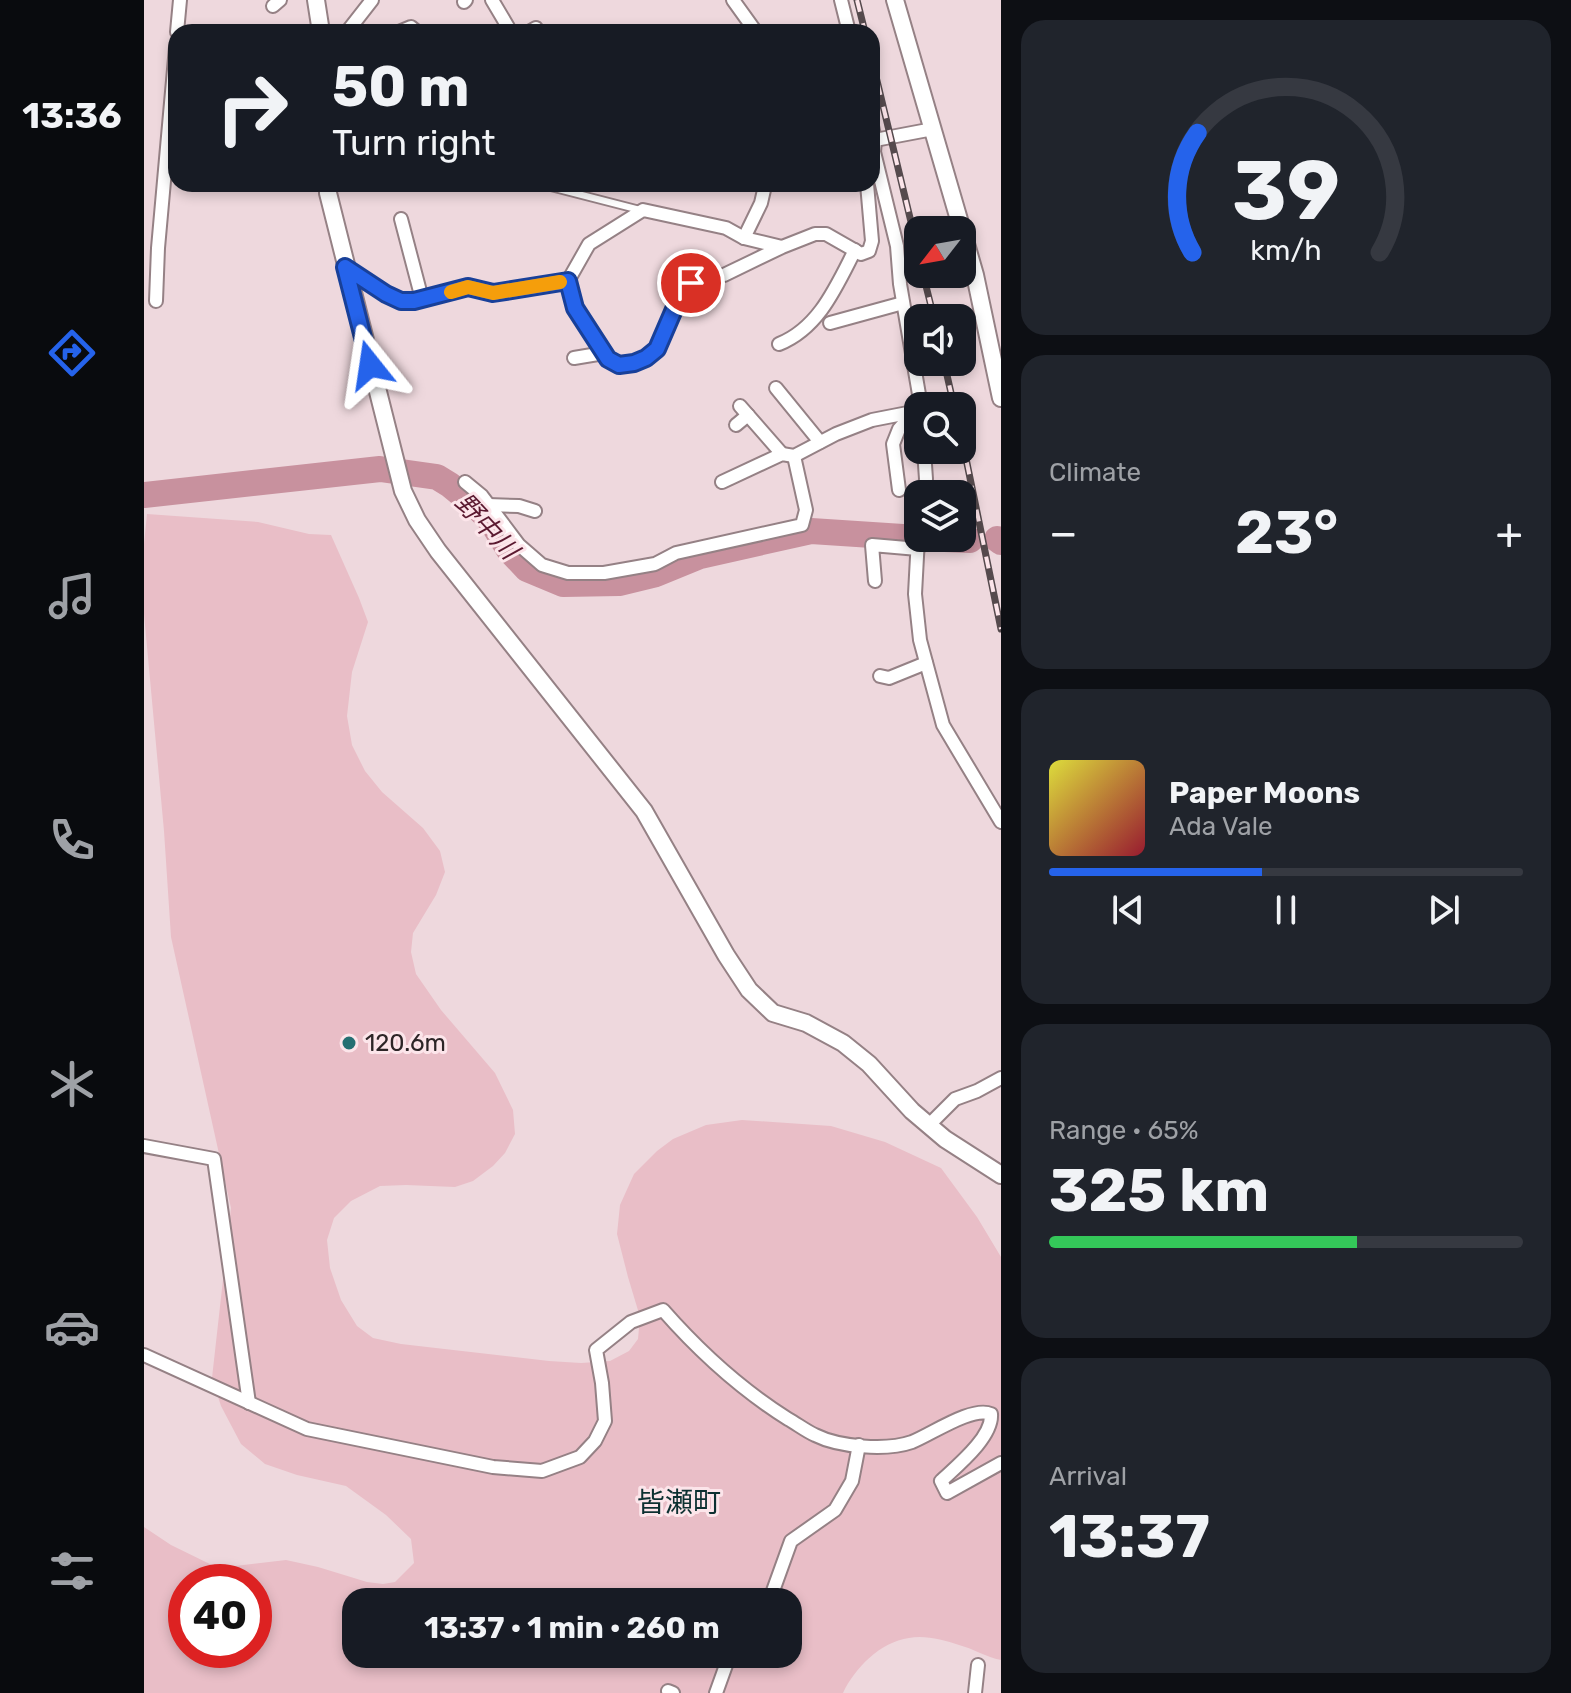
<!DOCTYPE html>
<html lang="en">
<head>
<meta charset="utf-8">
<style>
  body { margin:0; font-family:Rubik,"Noto Sans JP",sans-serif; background:#20242c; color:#f1f3f6; height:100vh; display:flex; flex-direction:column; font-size:30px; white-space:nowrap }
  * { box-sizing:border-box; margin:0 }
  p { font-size:26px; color:#9ea1a6 }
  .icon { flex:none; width:44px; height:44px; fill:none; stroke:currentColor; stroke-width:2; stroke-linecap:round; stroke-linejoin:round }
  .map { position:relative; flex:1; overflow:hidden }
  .side { display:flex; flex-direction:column; gap:20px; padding:20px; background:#0d0f14; width:570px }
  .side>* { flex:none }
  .banner { position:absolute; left:24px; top:24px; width:712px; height:168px; border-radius:24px; box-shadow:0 4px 12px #0003; background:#171b24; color:#f1f3f6; overflow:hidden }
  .needle { width:52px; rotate:239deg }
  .controls { position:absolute; left:760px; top:216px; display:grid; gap:16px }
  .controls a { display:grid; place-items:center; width:72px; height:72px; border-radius:16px; background:#171b24; box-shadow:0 4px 12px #0003; font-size:40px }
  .speed { position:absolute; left:24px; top:1564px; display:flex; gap:16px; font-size:40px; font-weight:700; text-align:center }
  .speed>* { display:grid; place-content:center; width:104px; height:104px; border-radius:50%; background:#171b24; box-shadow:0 4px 12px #0003; line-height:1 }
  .speed .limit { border:12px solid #d22; background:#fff; color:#111 }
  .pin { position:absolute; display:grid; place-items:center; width:68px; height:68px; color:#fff; margin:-34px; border:4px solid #fff; border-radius:50%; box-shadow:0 2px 8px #0007 }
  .me { position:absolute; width:88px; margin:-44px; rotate:345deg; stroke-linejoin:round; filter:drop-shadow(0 0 6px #0008) }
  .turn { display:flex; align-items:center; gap:28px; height:168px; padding:0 32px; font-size:36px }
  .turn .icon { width:104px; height:104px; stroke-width:2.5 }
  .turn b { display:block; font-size:56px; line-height:68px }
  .big { font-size:60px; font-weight:700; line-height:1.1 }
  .side .widget { flex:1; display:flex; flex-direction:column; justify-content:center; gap:12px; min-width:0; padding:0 28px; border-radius:24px; background:#20242c }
  .side .dial { align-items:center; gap:0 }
  .dial svg { height:208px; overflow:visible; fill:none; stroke:#363941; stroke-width:7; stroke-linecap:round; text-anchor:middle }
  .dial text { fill:#f1f3f6; stroke:none }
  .song { display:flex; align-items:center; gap:24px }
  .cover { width:96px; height:96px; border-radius:12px; background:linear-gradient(135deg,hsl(60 70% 55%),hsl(350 70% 35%)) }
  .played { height:8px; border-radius:4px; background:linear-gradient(90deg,#2563eb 45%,#363941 45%) }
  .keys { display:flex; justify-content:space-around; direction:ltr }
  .heat { display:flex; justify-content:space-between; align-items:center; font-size:44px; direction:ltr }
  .charge { height:12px; border-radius:6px; background:linear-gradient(90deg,#34c759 65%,#363941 0) }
  .trip { position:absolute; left:198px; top:1588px; width:460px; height:80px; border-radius:24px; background:#171b24; box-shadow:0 4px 12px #0003; font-weight:700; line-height:80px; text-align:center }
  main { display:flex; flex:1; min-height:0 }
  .menu { display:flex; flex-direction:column; width:144px; justify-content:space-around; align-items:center; background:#090b0e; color:#9ea1a6 }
  .menu .icon { width:56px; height:56px }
  .menu .selected { color:#2563eb }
  .menu b { font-size:36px; color:#f1f3f6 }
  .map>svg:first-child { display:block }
</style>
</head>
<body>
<main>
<nav class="menu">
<b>13:36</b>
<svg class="icon selected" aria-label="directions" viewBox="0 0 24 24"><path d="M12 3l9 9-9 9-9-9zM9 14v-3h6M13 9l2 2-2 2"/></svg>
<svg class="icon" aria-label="music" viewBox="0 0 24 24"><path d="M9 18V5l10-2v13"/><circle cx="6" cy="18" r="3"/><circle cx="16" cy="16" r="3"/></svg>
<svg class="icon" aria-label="phone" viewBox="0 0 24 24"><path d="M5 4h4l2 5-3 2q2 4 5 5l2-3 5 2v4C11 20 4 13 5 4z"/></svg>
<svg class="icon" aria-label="climate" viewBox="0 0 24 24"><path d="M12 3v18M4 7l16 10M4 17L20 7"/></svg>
<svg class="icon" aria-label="car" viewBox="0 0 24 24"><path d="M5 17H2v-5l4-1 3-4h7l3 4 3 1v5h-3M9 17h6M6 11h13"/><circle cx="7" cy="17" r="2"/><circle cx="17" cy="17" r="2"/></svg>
<svg class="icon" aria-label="filters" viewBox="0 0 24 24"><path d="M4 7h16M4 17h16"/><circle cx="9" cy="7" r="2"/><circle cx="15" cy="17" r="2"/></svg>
</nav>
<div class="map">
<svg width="857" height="1693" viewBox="0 0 857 1693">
  <rect width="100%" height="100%" fill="#eed8dd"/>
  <path fill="#e9bec7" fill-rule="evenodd" d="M3,514L114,522L165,534L187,535L215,598L224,622L208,672L203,716L208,745L221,771L238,792L279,828L296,851L301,872L292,895L269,933L267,952L272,974L297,1010L351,1073L369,1110L371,1134L361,1153L349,1166L329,1181L311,1187L262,1185L236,1186L207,1201L190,1218L183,1240L186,1268L197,1300L213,1326L229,1338L257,1344L405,1361L437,1363L466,1361L485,1351L494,1339L496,1317L484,1277L473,1234L476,1205L490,1174L513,1151L529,1139L562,1125L598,1120L687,1126L741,1142L797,1168L833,1217L857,1257V1660C842,1657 830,1649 815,1645C800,1640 781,1635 765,1638C736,1642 711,1668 699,1693H0V1527L27,1545L74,1568L142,1560L174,1567L223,1582L239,1584L251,1582L270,1563L267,1539L242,1515L202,1486L153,1475L121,1464L97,1444L77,1406L68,1378L87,1208L27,937L20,831L0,614V544ZM42,1582H110V1650H42ZM212,1602H644V1654H212Z"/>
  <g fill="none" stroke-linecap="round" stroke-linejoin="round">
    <g stroke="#c8919e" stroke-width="26">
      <path d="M0,495L236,469L293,477L306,485L334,508L347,521L365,550L383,569L419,584L475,583L512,574L556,556L667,531L774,538"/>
      <path d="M775,538L826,540"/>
      <path d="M853,539L857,542"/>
    </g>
    <defs>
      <path id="service" d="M395,184L496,210"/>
      <g id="minor">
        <path d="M348,0L364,27"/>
        <path d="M589,0L612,32"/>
        <path d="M697,0L705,32"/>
        <path d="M320,2L322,0"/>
        <path d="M129,6L136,0"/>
        <path d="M33,32L36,0"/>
        <path d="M203,32L228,0"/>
        <path d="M255,32L267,27L273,32"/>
        <path d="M385,32L392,28"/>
        <path d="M728,126L731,140L730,152L753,246L756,284L777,406"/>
        <path d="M731,140L789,129"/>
        <path d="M257,219L278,299"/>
        <path d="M600,238L617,203L620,190L617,184"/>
        <path d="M638,247L600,238L582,228L499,210L445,244L424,281L431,308L464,359L475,365L490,363L502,358L513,349L538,291L547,283L580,275L638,247L671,234H682L717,254L725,251L728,241L723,184"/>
        <path d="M201,267L242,294L257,301H270L324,287L349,293L424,281"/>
        <path d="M12,301L14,248L32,47"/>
        <path d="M686,323L759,303"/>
        <path d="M635,344C675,328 692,287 711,250"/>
        <path d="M430,358L460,353"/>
        <path d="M632,388L676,442"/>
        <path d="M596,406L638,454"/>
        <path d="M592,425L604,415"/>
        <path d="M321,482L338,496L375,545L398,565L424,573H460L511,564L532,553L658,525L662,510L650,456"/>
        <path d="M578,482L638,454L650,456L692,434L728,420L774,411"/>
        <path d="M755,490L749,444L755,429L770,412"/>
        <path d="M780,494L782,479L780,450"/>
        <path d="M344,505L375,506L391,511"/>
        <path d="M774,538L771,594L776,640L799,725L857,822"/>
        <path d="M731,581L728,545L774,549"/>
        <path d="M736,676L745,678L782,663"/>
        <path d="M785,1125L811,1099L833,1091L857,1078"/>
        <path d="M0,1146L70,1159L105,1403"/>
        <path d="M0,1355L163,1429L349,1467L398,1471L436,1457L451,1441L461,1421L458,1383L452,1350L487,1322L519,1310C555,1351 598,1390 644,1419C653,1424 662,1431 671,1435C695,1447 742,1451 768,1442C788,1434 828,1406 847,1414C849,1437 813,1466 797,1481L803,1493L857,1463"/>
        <path d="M625,1602L647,1541L691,1510L708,1481L715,1445"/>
        <path d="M524,1691L529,1693"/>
        <path d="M572,1693L586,1654"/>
        <path d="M831,1693L834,1665"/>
      </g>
      <g id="tertiary">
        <path d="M172,0L177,32"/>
        <path d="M751,0L818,230"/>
        <path d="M184,184V193L259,491L273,520L294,551L500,811L582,955L605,990L629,1013L662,1023L699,1043L725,1064L768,1111L801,1139L857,1175"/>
        <path d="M818,230L831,275L857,398"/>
      </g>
    </defs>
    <use href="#service" stroke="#958185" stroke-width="10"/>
    <use href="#minor" stroke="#958185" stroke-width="16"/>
    <use href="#tertiary" stroke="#958185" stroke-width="20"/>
    <use href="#service" stroke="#fff" stroke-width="6"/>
    <use href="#minor" stroke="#fff" stroke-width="12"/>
    <use href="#tertiary" stroke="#fff" stroke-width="16"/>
    <defs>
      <g id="rail">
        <path d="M713,0L721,32"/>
        <path d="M728,60L774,251"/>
        <path d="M779,274L790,318"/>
        <path d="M800,362L810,406"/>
        <path d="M818,439L857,629"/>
      </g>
    </defs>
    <use href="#rail" stroke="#554a4d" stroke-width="7"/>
    <use href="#rail" stroke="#fce5ea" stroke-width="4" stroke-dasharray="12" stroke-linecap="butt"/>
  </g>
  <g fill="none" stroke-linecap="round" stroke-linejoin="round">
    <defs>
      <path id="route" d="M226,365L201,267L242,294L257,301H270L324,287L349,293L424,281L431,308L464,359L475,365L490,363L502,358L513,349L538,291L547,283"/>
    </defs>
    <use href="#route" stroke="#184099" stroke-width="20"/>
    <use href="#route" stroke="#2563eb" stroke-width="14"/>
    <path stroke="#f59e0b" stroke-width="14" d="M307,292L324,287L349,293L416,282"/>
  </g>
  <circle fill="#246f72" stroke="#fce5ea" stroke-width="3" cx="205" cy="1043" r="8"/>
  <g text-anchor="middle" stroke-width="6" stroke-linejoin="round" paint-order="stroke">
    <g font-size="24" fill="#2d2527" stroke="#fce5ea" text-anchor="start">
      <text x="221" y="1051">120.6m</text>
    </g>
    <g font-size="26" font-style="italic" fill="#5b1930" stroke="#fce5ea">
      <text transform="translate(343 526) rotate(47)" y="9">野中川</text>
    </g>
    <g font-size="28" fill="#0c3031" stroke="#fce5ea">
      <text x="535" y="1512">皆瀬町</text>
    </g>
  </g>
</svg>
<div class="controls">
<a><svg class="needle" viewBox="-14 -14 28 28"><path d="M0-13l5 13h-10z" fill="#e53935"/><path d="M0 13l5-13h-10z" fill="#9ea1a6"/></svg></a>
<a><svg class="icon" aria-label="sound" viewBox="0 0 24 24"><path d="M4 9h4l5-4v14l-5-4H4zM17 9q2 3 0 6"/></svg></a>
<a><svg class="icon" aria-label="search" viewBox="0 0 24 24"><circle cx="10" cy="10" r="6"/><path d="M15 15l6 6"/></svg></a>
<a><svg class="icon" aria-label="layers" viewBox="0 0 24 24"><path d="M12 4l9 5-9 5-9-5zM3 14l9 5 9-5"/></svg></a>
</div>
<div class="speed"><div class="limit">40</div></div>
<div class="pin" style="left:547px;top:283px;background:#d93025"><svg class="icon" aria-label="arrive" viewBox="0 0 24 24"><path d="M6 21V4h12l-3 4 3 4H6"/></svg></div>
<svg class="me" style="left:226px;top:365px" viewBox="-20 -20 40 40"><path d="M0-17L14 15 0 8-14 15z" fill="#2563eb" stroke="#fff" stroke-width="4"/></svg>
<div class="trip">13:37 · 1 min · 260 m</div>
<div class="banner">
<div class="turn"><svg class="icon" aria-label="right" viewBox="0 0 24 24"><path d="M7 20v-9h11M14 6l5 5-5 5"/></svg><div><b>50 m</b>Turn right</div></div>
</div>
</div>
<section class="side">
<div class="widget dial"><svg viewBox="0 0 100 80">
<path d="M14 69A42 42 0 1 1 86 69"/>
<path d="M14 69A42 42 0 0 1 16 23" stroke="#2563eb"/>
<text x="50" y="56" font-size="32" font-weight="700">39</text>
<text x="50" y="72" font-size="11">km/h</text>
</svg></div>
<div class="widget"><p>Climate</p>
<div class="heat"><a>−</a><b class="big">23°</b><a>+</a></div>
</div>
<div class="widget">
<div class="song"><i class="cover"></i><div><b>Paper Moons</b><p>Ada Vale</p></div></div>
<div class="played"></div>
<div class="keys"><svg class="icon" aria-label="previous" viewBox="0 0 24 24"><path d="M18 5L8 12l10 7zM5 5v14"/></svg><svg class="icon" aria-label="pause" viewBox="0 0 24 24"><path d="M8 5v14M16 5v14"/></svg><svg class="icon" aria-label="next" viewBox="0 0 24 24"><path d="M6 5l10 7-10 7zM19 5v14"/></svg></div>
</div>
<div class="widget"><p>Range · 65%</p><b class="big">325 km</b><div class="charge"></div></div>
<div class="widget"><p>Arrival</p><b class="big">13:37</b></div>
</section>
</main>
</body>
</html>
